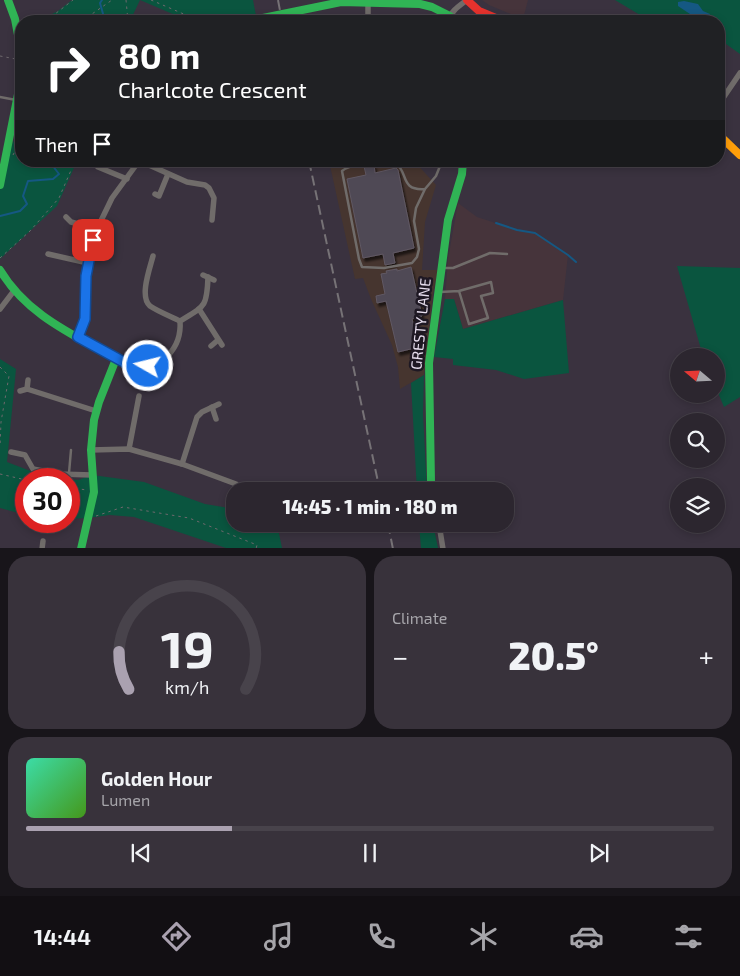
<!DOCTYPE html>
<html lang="en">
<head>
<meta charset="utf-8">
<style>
  body { margin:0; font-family:"Exo 2",sans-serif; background:#38323b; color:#f1f3f6; height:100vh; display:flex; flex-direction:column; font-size:19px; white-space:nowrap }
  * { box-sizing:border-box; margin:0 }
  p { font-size:16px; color:#a6a5aa }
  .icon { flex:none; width:28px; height:28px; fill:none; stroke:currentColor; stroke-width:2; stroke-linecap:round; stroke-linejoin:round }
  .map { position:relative; height:548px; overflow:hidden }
  .side { display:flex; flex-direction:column; gap:8px; padding:8px; background:#18151a; flex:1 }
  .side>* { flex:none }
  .banner { position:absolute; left:15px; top:15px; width:710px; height:152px; border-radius:20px; box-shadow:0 2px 8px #0003,0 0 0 1px #48434b; background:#202124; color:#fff; overflow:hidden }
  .needle { width:32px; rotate:289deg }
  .buttons { position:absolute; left:670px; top:348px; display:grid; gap:10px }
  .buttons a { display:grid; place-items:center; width:55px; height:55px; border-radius:50%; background:#2c262f; box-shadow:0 2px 8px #0003,0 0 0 1px #48434b; font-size:25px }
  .speed { position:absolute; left:15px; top:468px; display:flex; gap:10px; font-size:25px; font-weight:700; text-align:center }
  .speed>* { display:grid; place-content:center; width:65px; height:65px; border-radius:50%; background:#2c262f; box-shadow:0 2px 8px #0003,0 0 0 1px #48434b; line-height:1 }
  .speed .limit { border:8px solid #d22; background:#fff; color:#111 }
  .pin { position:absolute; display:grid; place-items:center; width:42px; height:42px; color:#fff; margin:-21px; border-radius:10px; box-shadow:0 2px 8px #0006 }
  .me { position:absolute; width:55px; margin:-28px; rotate:278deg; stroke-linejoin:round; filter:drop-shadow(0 0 4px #0008) }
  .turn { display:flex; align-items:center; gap:18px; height:105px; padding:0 20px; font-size:22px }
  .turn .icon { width:65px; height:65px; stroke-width:2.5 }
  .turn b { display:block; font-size:35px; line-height:42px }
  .then { display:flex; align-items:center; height:48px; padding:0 20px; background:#0003; gap:10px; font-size:19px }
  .big { font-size:38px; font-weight:800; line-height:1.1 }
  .side .tile { flex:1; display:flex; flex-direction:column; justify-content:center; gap:8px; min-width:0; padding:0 18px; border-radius:20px; background:#38323b }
  .side .dial { align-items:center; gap:0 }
  .dial svg { height:130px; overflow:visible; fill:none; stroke:#48434b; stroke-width:7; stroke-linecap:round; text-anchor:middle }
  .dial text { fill:#f1f3f6; stroke:none }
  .song { display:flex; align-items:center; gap:15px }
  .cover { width:60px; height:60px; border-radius:8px; background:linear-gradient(135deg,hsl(160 70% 55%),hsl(100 70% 35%)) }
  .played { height:5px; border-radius:2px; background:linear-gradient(90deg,#aaa1b0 30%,#48434b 30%) }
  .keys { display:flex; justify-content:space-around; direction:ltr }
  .heat { display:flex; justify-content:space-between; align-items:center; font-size:28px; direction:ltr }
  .side .tiles { flex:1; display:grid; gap:8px; grid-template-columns:1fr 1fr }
  .tile:last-child { grid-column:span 2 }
  .trip { position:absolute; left:226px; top:482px; width:288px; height:50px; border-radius:20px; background:#2c262f; box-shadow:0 2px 8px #0003,0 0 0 1px #48434b; font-weight:800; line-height:50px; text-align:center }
  .tabs { display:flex; height:80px; justify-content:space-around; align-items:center; background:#120f13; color:#a6a5aa }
  .tabs .icon { width:35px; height:35px }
  .tabs .selected { color:#aaa1b0 }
  .tabs b { font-size:22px; color:#f1f3f6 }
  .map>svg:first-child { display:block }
</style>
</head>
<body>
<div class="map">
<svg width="740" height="549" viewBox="0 0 740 549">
  <defs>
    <filter id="shadow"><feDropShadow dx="2" dy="3.5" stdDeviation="1" flood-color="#0009"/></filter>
  </defs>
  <rect width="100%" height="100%" fill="#3a323f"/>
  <g fill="#46343b">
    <path d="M482,0H528L523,19L489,5Z"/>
    <path d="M458,203L477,217L517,230L535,233L568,255L563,300L463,329L454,299H445L448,259Z"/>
  </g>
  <path fill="#46352f" d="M329,161H414L436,185L425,222L422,270H438L433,294L424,375L400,389L398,367L392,345L371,299L363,278L355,279Z"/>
  <g fill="#0a553f">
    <path d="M72,0H140L130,21H84L93,14L76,21H38L58,11Z"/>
    <path d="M140,0H253L257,21H189Z"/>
    <path d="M615,0H740V54L719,39V21H650Z"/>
    <path d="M21,115V161H77L57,206L0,259V186L8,150L17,136Z"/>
    <path d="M677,266L740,268V397L724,407L716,388V356H703Z"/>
    <path d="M445,299H454L463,329L563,300L569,373L524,379L496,370L453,365V359L434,357Z"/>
    <path d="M0,359L16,369L7,462L41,475L78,480L92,475L144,482L205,504L235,509V524H277L282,548H226L134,517L110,515L88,518L69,519V479H26V515L0,508Z"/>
    <path d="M424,375L423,414L427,491H417L411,383Z"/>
    <path d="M419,524H433L438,548H421Z"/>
  </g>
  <path fill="#155883" d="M684,1L698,4L703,11L710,14L708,21H695L690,14L678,6V2Z"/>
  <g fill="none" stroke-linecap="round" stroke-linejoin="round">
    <g stroke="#155883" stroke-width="2">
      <path d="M102,0L100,3L105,21"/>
      <path d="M0,216L20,211L27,204L23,196L28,181L53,179L59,174L49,161"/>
      <path d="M496,223L517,230L535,233L568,255L576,262"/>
    </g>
  </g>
  <g fill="#4f4854" stroke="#605964" filter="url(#shadow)">
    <path d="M374,165L375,173L396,168L398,170L414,248L393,253L395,263L385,265L383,254L363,258L347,179L366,175L364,166Z"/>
    <path d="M411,267L422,316L412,319L419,347L398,352L386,301L377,303L376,296L385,294L381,274L387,273L386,271L397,269V271Z"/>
  </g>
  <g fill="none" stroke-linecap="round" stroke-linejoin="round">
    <g stroke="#6e696d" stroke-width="1" stroke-dasharray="2.5 4" stroke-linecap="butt">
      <path d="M126,0L128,21"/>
      <path d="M151,0L200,21"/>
      <path d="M46,21L73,0"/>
      <path d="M82,21L112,0"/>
      <path d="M435,21L441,20"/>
      <path d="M0,56L21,60"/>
      <path d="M13,155L21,140"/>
      <path d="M83,161L91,165"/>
      <path d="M0,258L30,231L59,198L75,161"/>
      <path d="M0,367L9,376L1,422L0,447"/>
      <path d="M0,474L26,480"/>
      <path d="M69,487L86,490"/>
      <path d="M96,516L123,507L189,518L257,545L256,549"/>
    </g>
    <g stroke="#706c6a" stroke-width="2.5">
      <path d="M0,97L16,100"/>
      <path d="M425,189C399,191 409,171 395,163C385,158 350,164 342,171L359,259L362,267L384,268L412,263L417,257L419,249L414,221L416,208L425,189L436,176L442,161"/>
      <path d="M443,268H453L490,253L507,254"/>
      <path d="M440,292L459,291L491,282L493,293L481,296L488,318L469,324L459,291"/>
      <path d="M69,473L71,450"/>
    </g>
    <g stroke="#706c6a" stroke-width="5.5">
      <path d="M368,21V3"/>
      <path d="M448,21C451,11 459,6 467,0"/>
      <path d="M719,104L740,73"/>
      <path d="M140,161L187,182L205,185L209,188L214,198L212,220"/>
      <path d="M98,167L127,179"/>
      <path d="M155,194L159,196L168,174"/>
      <path d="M66,217L71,222L97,229"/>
      <path d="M48,254L88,263"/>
      <path d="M153,256C150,268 139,297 150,306C159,312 170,316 180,321"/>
      <path d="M203,275L214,280"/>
      <path d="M0,309L13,292"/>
      <path d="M199,309L222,345"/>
      <path d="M78,337L85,319L88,263L97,229L112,198L139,161"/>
      <path d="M211,346L218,340"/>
      <path d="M116,359C122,362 128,366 134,367C162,371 182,347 180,321C205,306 207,307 208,277"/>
      <path d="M27,389L28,380"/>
      <path d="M20,391L27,389L96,411"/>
      <path d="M212,407L216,419"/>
      <path d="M129,449L139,396"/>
      <path d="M91,450L129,449L182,464L236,484"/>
      <path d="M11,452L25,455L33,469L58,474L92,475"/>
      <path d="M182,464L197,417L202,412L219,404"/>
      <path d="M439,524L443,549"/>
      <path d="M42,549L43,541"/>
    </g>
    <g stroke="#30b455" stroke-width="8">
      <path d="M8,0L15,19L21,51"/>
      <path d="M261,21L263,18L341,2L420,4L432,7L450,16"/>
      <path d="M0,185L21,79"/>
      <path d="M0,270C27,315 72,334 116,359L99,402L94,420L91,450L94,492L81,549"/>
      <path d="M433,491L431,482L429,363L448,220L462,174L463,161"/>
    </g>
    <path stroke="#ff9f0a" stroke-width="8" d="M719,135L740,155"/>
    <path stroke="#e5322d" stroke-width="8" d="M467,0L479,11L503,21"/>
    <g stroke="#767276" stroke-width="2" stroke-dasharray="10 5" stroke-linecap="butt">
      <path d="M278,0L282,21"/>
      <path d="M309,161L380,491"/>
      <path d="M388,524L393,549"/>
    </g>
  </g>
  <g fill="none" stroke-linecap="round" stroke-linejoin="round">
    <defs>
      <path id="route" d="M93,240L86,276L85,319L78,337L131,366H148"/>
    </defs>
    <use href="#route" stroke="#114b97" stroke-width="12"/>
    <use href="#route" stroke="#1a73e8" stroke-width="9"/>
  </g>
  <g text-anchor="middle" stroke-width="5" stroke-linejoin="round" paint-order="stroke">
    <g font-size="15" fill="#e6dded" stroke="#1e1823">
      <text transform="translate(421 324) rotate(-84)" y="5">GRESTY LANE</text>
    </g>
  </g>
</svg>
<div class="buttons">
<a><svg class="needle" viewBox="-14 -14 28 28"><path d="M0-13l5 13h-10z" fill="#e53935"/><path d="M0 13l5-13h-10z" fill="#a6a5aa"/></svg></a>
<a><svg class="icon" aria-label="search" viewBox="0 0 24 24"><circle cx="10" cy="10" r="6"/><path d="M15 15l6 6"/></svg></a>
<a><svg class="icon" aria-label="layers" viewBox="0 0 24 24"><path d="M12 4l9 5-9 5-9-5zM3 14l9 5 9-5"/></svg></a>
</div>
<div class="speed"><div class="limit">30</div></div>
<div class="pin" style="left:93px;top:240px;background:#d93025"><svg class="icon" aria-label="arrive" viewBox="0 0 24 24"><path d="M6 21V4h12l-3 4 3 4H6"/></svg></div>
<svg class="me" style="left:148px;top:366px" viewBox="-20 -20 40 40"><circle r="17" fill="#1a73e8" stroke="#fff" stroke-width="3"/><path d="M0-11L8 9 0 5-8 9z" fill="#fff"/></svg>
<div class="trip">14:45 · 1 min · 180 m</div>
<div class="banner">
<div class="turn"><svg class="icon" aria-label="right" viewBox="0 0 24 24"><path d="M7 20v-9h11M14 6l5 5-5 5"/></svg><div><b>80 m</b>Charlcote Crescent</div></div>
<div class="then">Then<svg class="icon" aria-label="arrive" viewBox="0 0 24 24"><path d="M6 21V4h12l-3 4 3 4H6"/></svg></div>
</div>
</div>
<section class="side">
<div class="tiles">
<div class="tile dial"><svg viewBox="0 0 100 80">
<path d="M14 69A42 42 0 1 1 86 69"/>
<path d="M14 69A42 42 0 0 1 8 46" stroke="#aaa1b0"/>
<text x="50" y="56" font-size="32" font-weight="700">19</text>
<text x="50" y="72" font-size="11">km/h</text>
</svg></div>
<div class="tile"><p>Climate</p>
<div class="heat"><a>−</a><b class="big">20.5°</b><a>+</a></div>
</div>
<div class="tile">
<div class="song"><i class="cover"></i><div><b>Golden Hour</b><p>Lumen</p></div></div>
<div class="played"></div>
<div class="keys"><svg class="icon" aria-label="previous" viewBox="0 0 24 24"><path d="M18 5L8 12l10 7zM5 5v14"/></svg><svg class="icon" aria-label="pause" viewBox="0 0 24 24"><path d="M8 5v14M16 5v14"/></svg><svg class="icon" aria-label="next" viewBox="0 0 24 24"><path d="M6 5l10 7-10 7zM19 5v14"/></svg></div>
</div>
</div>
</section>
<nav class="tabs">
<b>14:44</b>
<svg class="icon selected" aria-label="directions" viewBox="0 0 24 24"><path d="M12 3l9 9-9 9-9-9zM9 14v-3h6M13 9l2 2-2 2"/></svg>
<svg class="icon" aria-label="music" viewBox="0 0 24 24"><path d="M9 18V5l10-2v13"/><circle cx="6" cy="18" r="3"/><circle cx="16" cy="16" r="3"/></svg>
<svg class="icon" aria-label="phone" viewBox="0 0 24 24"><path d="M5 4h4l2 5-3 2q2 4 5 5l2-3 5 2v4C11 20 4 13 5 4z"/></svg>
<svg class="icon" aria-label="climate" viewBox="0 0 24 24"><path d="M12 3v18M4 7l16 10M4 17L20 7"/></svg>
<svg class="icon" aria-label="car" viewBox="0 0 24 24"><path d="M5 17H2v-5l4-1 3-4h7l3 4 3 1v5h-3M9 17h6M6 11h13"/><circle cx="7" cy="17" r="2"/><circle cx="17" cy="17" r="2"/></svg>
<svg class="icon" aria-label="filters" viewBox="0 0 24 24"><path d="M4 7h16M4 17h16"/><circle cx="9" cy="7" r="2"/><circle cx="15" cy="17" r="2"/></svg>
</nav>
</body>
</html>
